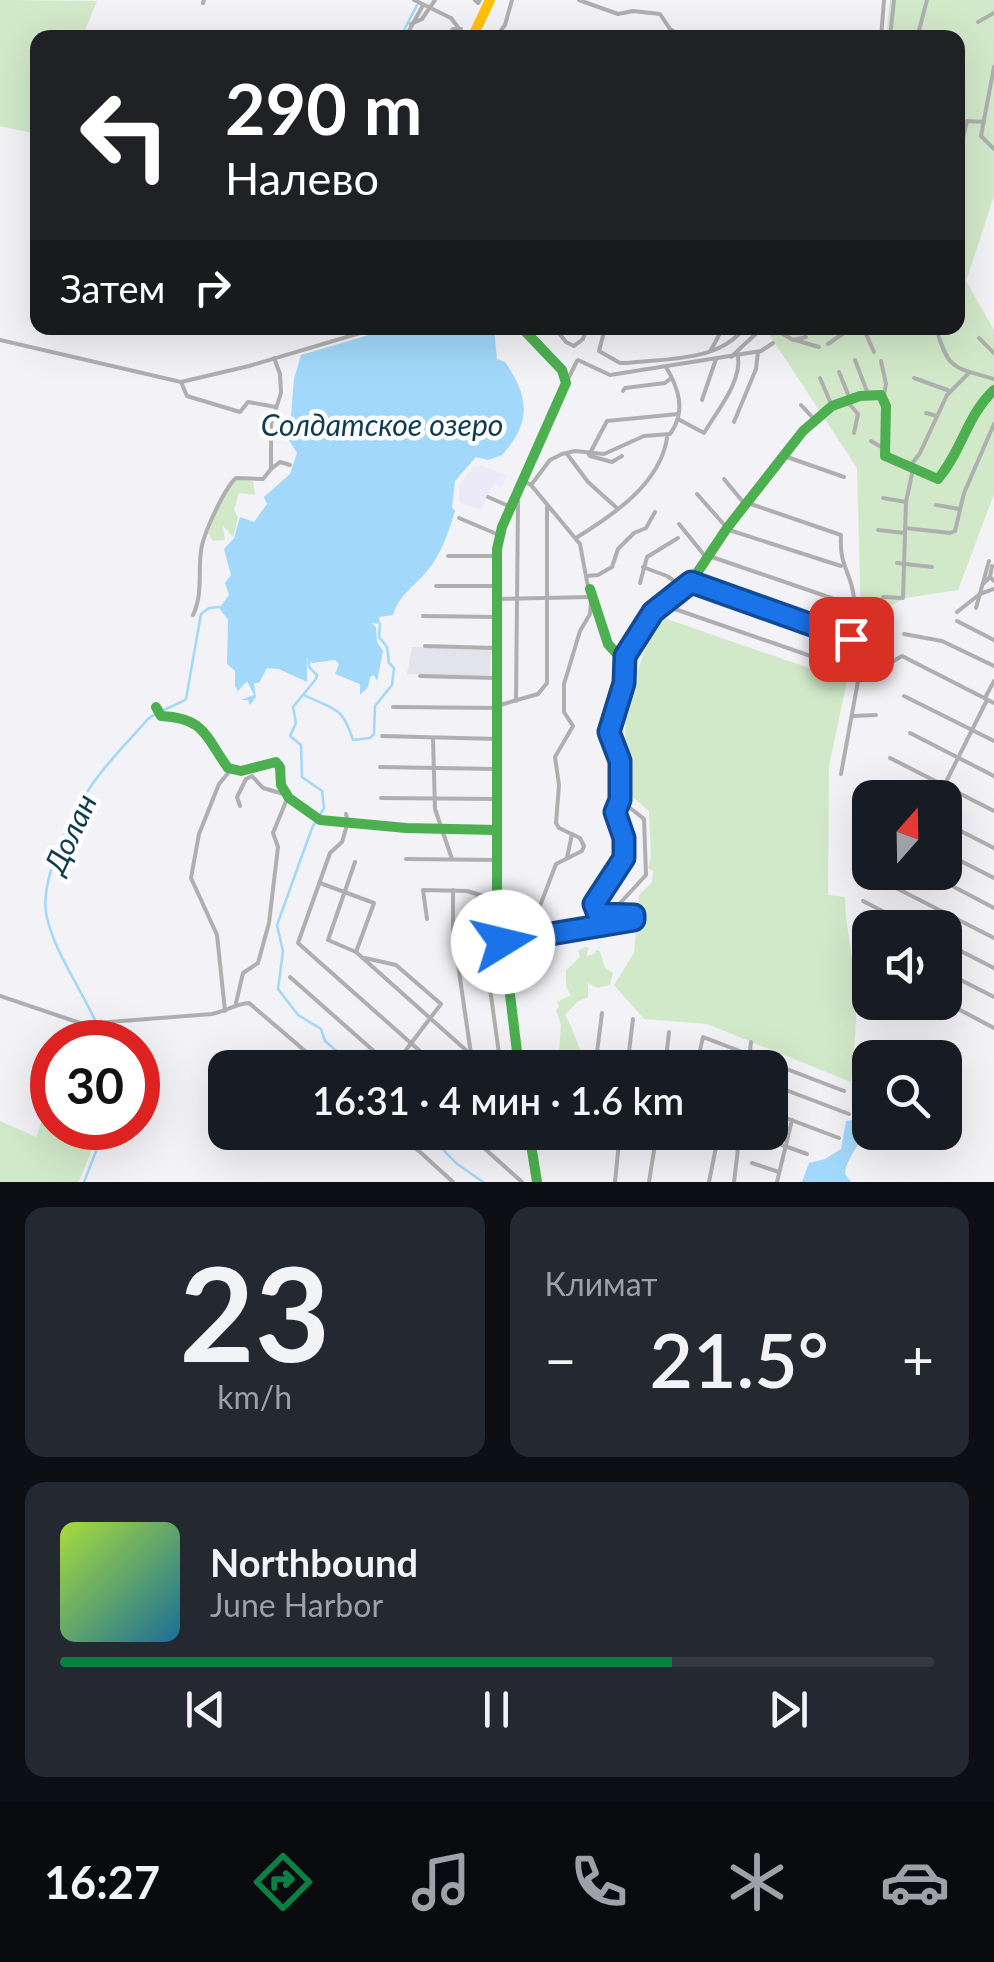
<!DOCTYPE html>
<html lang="ru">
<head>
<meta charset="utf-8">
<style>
  body { margin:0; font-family:Lato,sans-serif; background:#242831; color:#f1f3f6; height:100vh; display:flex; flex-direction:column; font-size:38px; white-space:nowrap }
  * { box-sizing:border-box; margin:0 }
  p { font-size:32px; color:#9ea1a6 }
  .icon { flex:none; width:55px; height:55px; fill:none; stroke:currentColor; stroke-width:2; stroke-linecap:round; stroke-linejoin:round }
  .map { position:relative; height:1182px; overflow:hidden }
  .details { display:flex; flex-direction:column; gap:25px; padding:25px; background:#0d0f14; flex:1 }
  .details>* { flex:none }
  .banner { position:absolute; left:30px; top:30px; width:935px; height:305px; border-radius:20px; box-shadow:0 10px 40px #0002; background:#202124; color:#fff; overflow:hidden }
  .needle { width:65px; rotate:20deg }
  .tools { position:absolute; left:852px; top:780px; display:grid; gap:20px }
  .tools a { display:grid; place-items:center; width:110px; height:110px; border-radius:20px; background:#171b24; box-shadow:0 10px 40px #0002; font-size:50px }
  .speed { position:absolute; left:30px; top:1020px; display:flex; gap:20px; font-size:50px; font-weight:700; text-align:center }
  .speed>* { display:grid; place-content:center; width:130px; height:130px; border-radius:50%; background:#171b24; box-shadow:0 10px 40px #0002; line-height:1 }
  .speed .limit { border:15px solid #d22; background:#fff; color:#111 }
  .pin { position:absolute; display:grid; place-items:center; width:85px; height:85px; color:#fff; margin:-42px; border-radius:20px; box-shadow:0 5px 15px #0006 }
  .me { position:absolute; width:110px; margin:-55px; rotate:81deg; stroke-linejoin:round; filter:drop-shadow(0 0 8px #0008) }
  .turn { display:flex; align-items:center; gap:35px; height:210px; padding:0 30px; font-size:45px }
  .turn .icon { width:130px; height:130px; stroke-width:2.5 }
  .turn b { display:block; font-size:70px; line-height:85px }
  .then { display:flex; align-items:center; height:95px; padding:0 30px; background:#0003; gap:20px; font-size:38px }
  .big { font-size:75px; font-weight:600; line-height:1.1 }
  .details .card { flex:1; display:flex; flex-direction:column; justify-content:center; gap:15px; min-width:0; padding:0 35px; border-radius:20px; background:#242831 }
  .details .dial { align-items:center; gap:0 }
  .dial b { font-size:130px; line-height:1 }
  .song { display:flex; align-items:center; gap:30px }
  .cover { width:120px; height:120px; border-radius:15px; background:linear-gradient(135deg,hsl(80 70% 55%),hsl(200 70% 35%)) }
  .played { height:10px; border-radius:5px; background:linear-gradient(90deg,#0b8043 70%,#363941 70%) }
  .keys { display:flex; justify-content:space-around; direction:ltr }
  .heat { display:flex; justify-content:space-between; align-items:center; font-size:55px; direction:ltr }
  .details .tiles { flex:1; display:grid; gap:25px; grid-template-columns:1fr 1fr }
  .card:last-child { grid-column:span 2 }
  .trip { position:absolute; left:208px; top:1050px; width:580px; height:100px; border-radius:20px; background:#171b24; box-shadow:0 10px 40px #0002; font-weight:600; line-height:100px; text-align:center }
  .menu { display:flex; height:160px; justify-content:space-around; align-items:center; background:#090b0e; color:#9ea1a6 }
  .menu .icon { width:70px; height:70px }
  .menu .on { color:#0b8043 }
  .menu b { font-size:45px; color:#f1f3f6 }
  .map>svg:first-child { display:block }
</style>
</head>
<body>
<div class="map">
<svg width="994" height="1182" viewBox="0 0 994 1182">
  <rect width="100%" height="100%" fill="#f2f2f7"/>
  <path fill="#eceaf9" d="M481,466L507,475L502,487L494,484L481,510L461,503L459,499V485L473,467Z"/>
  <path fill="#e3e3ec" d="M412,647L491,649L490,676L407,674Z"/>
  <g fill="#d2e9c9">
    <path d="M0,0L97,1L84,33L85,37L38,38L37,134L0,126Z"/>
    <path d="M890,0H994V196L966,281L994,330V494L958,590L906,598L861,620L857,468L765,328H958V38L886,37Z"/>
    <path d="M237,479L253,481L255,495L239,493L234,509L238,518L233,537L223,526L225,540L213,541L208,533L223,496Z"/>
    <path d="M658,616L847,681L829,766L828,895L845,897C845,931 856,966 856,1001C857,1028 853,1055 851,1082L707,1024L644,1019L614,985L634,953L639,895L652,882L653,871L648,868L651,856L649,811L629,794C627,766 622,734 628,706C635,675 646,646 658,616Z"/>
    <path d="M585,947L589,948L586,956L595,954L596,950L600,951L605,968L613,973L610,985L598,988L588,983V997L577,1002L565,1015C575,1031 579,1053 589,1067H573L559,1052L561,1025L556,1010L559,1007L557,1002L571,995L566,987V970L580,957L578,951Z"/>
    <path d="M52,1092V1128H100L79,1182H0V1121L36,1137Z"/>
  </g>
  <g fill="#a2d8fa">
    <path d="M393,328H494L497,359L505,362C528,395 533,421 502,455L488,460L476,457L455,481L452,508L455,511C448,533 442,553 427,571C414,587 399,595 393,615L379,617L380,624L371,623L376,627L377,642L383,651L377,681L374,675L370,677L368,687L360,695V684L335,674L339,664L335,660L312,663L307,658V682L279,669L267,668L259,683H254L256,697L250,705L248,700H241L254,695L247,681L238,691L235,686V671L227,664L228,620L219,608L229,595L225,583L231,575L224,549L234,538L240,517L254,522L267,504L264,497L290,474L297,453L289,440L294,379L301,355Z"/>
    <path d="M858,1119L864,1122C867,1141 846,1155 845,1174L851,1182H802L809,1163L825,1159L841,1149L846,1121Z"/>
  </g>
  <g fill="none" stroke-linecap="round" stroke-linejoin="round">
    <g stroke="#a2d8fa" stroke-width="2.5">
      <path d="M400,38L417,5"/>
      <path d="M309,658V667L317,675L316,679L293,707L296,723L290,736L301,745L302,777L322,791L324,808L312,828L277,925L283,951L278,989L298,1015L321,1029L325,1041L356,1068"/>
      <path d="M304,695C334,710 342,705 353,740L370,738L374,734L375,706L392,685L394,668L389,663L387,647L379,637L380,624"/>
      <path d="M104,1042C90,1000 57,960 47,918C38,881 70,820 89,789C105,764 129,741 148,719C160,709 173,708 186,699L201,614L209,608L219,607"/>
      <path d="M426,1132L456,1163L483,1182"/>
      <path d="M84,1182L105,1128"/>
    </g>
    <g stroke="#b0afb0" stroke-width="4">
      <path d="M414,0L451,18L466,38"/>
      <path d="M475,0L478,3L480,0"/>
      <path d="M579,0L618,14L633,11L660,14L670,29L684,38"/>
      <path d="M203,3L204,0"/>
      <path d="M978,22L994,13"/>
      <path d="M411,24L422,19L435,0"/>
      <path d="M405,38L422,7"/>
      <path d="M445,38L453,29H461"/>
      <path d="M495,38L505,25L512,0"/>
      <path d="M881,38L884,0"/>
      <path d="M890,38L894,0"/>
      <path d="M917,38L927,0"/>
      <path d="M994,67L981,136L994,149"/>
      <path d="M958,119L966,124"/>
      <path d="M958,159L967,121L984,122"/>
      <path d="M555,328L566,342L574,346L583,339L587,328"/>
      <path d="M605,328L599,351L620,363H627C666,358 719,362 744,328"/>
      <path d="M773,328L793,340L806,337"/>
      <path d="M871,328L866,334L874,352"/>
      <path d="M936,328C949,371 953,367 994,379"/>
      <path d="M916,329L936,330"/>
      <path d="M979,338L994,353"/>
      <path d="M0,340L181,382L249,366L377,328"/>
      <path d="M795,340L819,347"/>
      <path d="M828,344L851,328"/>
      <path d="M711,350L719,335L717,328"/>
      <path d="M731,357L762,328"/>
      <path d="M578,360L610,375L761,351L773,343"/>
      <path d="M855,360L868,394"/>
      <path d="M881,361L886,384L884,395"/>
      <path d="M839,372L850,399"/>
      <path d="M820,378L832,406"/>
      <path d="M914,378L950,391"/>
      <path d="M181,382L187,396L240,412L248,402L276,407"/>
      <path d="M566,383L577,361"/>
      <path d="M623,391L625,388L665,383L671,378"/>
      <path d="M702,400L716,359"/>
      <path d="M846,400L858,414L854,433"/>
      <path d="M801,405L815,420"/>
      <path d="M926,413L937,416"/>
      <path d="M678,419L704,433C717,411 742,382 738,356"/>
      <path d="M734,422L756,369L758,352"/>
      <path d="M871,441L883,448"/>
      <path d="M567,454L588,482L618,509"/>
      <path d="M589,455L607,421L678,414"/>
      <path d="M590,456L612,462L622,456"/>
      <path d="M787,457L844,477"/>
      <path d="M911,465L920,453L947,395L969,373"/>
      <path d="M271,469L280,462L290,465"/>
      <path d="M724,479L743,502"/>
      <path d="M522,480L531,485L580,544L588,587"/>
      <path d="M531,485L550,460L562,454L575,451L604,454L644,436L670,434C687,411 678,387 666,367"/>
      <path d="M697,494L727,528"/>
      <path d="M488,497L511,507"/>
      <path d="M883,498L906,502"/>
      <path d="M748,503L841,535C839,567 851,571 854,598C856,612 847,619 849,637"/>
      <path d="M936,505L960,509"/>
      <path d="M459,518L499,535"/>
      <path d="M679,524L705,556"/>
      <path d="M905,528L950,533L955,531L964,493L994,424"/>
      <path d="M726,529L841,566"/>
      <path d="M878,530L905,533"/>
      <path d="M576,538C613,515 660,484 667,438"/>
      <path d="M448,556H497"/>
      <path d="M709,556L840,601L848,619"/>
      <path d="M897,563L932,567"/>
      <path d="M643,567L667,576L683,587"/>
      <path d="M586,576L598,575L612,567L618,549L634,533L646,528L655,512"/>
      <path d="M990,577L992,566"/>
      <path d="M640,583L647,557L678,538"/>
      <path d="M693,583L849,637L851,641L848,662L850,670"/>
      <path d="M984,583L990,577L994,581"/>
      <path d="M436,586H497"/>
      <path d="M883,597L903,598L906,502L913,469"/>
      <path d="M497,599L590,597"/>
      <path d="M666,606L851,670H859L866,663L892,662L902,656L994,703"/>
      <path d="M976,608L989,561"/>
      <path d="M957,612L980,594L994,589"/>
      <path d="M193,615C203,594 198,573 201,551C203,534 224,489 236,478L263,479L271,469V424L281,393L280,374L274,358"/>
      <path d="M423,616L497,617"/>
      <path d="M957,621L994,640"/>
      <path d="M904,634L942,641L994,666"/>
      <path d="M425,646L495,648"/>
      <path d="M420,676L495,678"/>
      <path d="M904,696L994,741"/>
      <path d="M985,698L994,681"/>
      <path d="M516,701L518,501"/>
      <path d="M500,705L538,694L547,683V507"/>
      <path d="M393,707L497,708"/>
      <path d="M853,716L876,715"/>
      <path d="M910,733L994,776"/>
      <path d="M382,736L497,739"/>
      <path d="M433,738L435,809L452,859"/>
      <path d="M604,743L610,737L604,733L603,725L616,712"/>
      <path d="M890,758L994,811"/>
      <path d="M380,767L496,769"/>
      <path d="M841,774L860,670"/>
      <path d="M878,788L896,798"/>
      <path d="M381,798L496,799"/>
      <path d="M938,798L987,700"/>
      <path d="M240,806L237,797L246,779L252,776L263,788L284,794"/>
      <path d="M346,814L348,822L342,842L330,853L298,943L439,1068"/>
      <path d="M945,823L994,848"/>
      <path d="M867,842L870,844"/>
      <path d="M945,853L994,878"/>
      <path d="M567,858L572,834"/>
      <path d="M406,859L497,860"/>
      <path d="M355,862L328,940L356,952L486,1068"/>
      <path d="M861,870L994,938"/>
      <path d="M926,872L994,908"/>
      <path d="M320,883L374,903L356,952"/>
      <path d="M453,890V930L471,1054"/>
      <path d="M477,895L501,1068"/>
      <path d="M863,901L915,928"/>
      <path d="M599,913L594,909L595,902L624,859V838L615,812L620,800"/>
      <path d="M587,914L634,915V921"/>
      <path d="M610,914L646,875L644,819L620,800V757L609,735L624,683L625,656"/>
      <path d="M427,919L423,890L467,891L497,900"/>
      <path d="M867,931L870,933"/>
      <path d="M508,941L634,921"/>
      <path d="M510,941L511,928L538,911L556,864L582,851L584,846L580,838L559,828L556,823L559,785L555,757L573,726L564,712V684L580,631L590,614L591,601"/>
      <path d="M945,943L994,968"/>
      <path d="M365,958L396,965L441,1004L393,1067"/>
      <path d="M868,963L870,964"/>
      <path d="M945,972L994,997"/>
      <path d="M290,977L393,1068"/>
      <path d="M0,996L83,1024L212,1014C227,1011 235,1004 249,1003L325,1068"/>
      <path d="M945,1002L994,1028"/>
      <path d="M236,1003L243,973L258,963L269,923L278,847L273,833L287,799"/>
      <path d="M225,1011L217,935L191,878L199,834L219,784L229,772"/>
      <path d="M595,1068L602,1013"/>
      <path d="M627,1068L633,1019"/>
      <path d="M665,1068L669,1032"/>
      <path d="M696,1068L703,1037L844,1091"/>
      <path d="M748,1068L751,1042"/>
      <path d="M770,1084L849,1114"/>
      <path d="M770,1112L839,1138"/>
      <path d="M398,1132L453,1182"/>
      <path d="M466,1132L522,1182"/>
      <path d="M513,1132L531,1146"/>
      <path d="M746,1132L807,1154"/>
      <path d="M592,1141L617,1144"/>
      <path d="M752,1163L779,1172"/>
      <path d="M615,1182L620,1132"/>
      <path d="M649,1182L657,1132"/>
      <path d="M709,1182L719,1132"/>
      <path d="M734,1182L740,1132"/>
      <path d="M777,1182L792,1120"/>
    </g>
    <g stroke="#4caf50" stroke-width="10">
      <path d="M590,589L608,644L619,656H626L653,612L689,585L727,528L803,431L832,406L860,396L881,395L886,406L885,456L938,479C962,451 967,415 994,390"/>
      <path d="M156,707L161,716C205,718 205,736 228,768L241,771L276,762L280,767L281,785L289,798L320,820L406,828L497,830"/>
      <path d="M519,1068L497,889V549L502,527L566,383L562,370L522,328"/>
      <path d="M529,1132L537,1182"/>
    </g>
    <path stroke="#ffc107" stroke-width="10" d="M472,38L490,0"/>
  </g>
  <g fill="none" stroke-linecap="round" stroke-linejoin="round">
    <defs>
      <path id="route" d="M503,942L634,920V915L598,914L594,904L624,858V838L615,812L620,800V761L609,732L624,683L625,656L653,612L691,582L851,639"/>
    </defs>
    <use href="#route" stroke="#114b97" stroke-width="25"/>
    <use href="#route" stroke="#1a73e8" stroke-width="18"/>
  </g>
  <g text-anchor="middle" stroke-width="9" stroke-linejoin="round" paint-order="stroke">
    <g font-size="30" font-style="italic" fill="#0e3b52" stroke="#fff">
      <text x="382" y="436">Солдатское озеро</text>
      <text transform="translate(71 834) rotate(-65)" y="10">Долан</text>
    </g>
  </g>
</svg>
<div class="tools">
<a><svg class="needle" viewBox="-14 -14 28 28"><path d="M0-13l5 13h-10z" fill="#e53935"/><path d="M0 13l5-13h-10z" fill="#9ea1a6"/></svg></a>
<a><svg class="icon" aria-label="sound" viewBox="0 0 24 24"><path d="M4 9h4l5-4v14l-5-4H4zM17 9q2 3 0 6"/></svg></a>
<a><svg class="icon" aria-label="search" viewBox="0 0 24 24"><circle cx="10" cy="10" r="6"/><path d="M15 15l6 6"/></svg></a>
</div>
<div class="speed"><div class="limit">30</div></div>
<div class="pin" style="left:851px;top:639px;background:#d93025"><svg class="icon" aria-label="arrive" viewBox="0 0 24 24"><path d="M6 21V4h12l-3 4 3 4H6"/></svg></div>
<svg class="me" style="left:503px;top:942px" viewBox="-20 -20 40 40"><circle r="19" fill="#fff"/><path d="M0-13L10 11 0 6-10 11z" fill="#1a73e8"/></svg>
<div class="trip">16:31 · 4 мин · 1.6 km</div>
<div class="banner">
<div class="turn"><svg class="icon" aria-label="left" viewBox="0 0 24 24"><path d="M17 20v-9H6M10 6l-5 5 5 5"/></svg><div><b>290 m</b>Налево</div></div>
<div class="then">Затем<svg class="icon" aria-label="right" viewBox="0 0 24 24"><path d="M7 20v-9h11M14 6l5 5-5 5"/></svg></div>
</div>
</div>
<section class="details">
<div class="tiles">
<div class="card dial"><b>23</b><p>km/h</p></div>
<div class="card"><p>Климат</p>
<div class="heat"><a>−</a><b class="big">21.5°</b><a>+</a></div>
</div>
<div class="card">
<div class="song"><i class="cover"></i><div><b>Northbound</b><p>June Harbor</p></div></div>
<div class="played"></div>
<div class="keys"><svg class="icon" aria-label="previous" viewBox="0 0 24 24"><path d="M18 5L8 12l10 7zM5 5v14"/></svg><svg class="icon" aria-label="pause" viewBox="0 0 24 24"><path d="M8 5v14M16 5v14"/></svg><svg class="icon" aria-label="next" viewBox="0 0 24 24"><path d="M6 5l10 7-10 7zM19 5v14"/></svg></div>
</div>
</div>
</section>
<nav class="menu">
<b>16:27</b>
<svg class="icon on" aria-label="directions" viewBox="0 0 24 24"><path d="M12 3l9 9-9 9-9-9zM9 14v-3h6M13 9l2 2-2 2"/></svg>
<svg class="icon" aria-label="music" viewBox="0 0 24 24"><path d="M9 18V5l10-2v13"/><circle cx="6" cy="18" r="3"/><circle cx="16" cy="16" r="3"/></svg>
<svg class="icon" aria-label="phone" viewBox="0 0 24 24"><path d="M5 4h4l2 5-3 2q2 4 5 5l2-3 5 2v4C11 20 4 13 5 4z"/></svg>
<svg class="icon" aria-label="climate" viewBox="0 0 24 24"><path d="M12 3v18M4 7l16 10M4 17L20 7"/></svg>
<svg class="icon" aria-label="car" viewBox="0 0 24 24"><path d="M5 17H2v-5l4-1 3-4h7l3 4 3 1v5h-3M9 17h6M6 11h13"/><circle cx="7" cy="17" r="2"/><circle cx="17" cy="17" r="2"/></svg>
</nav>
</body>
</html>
